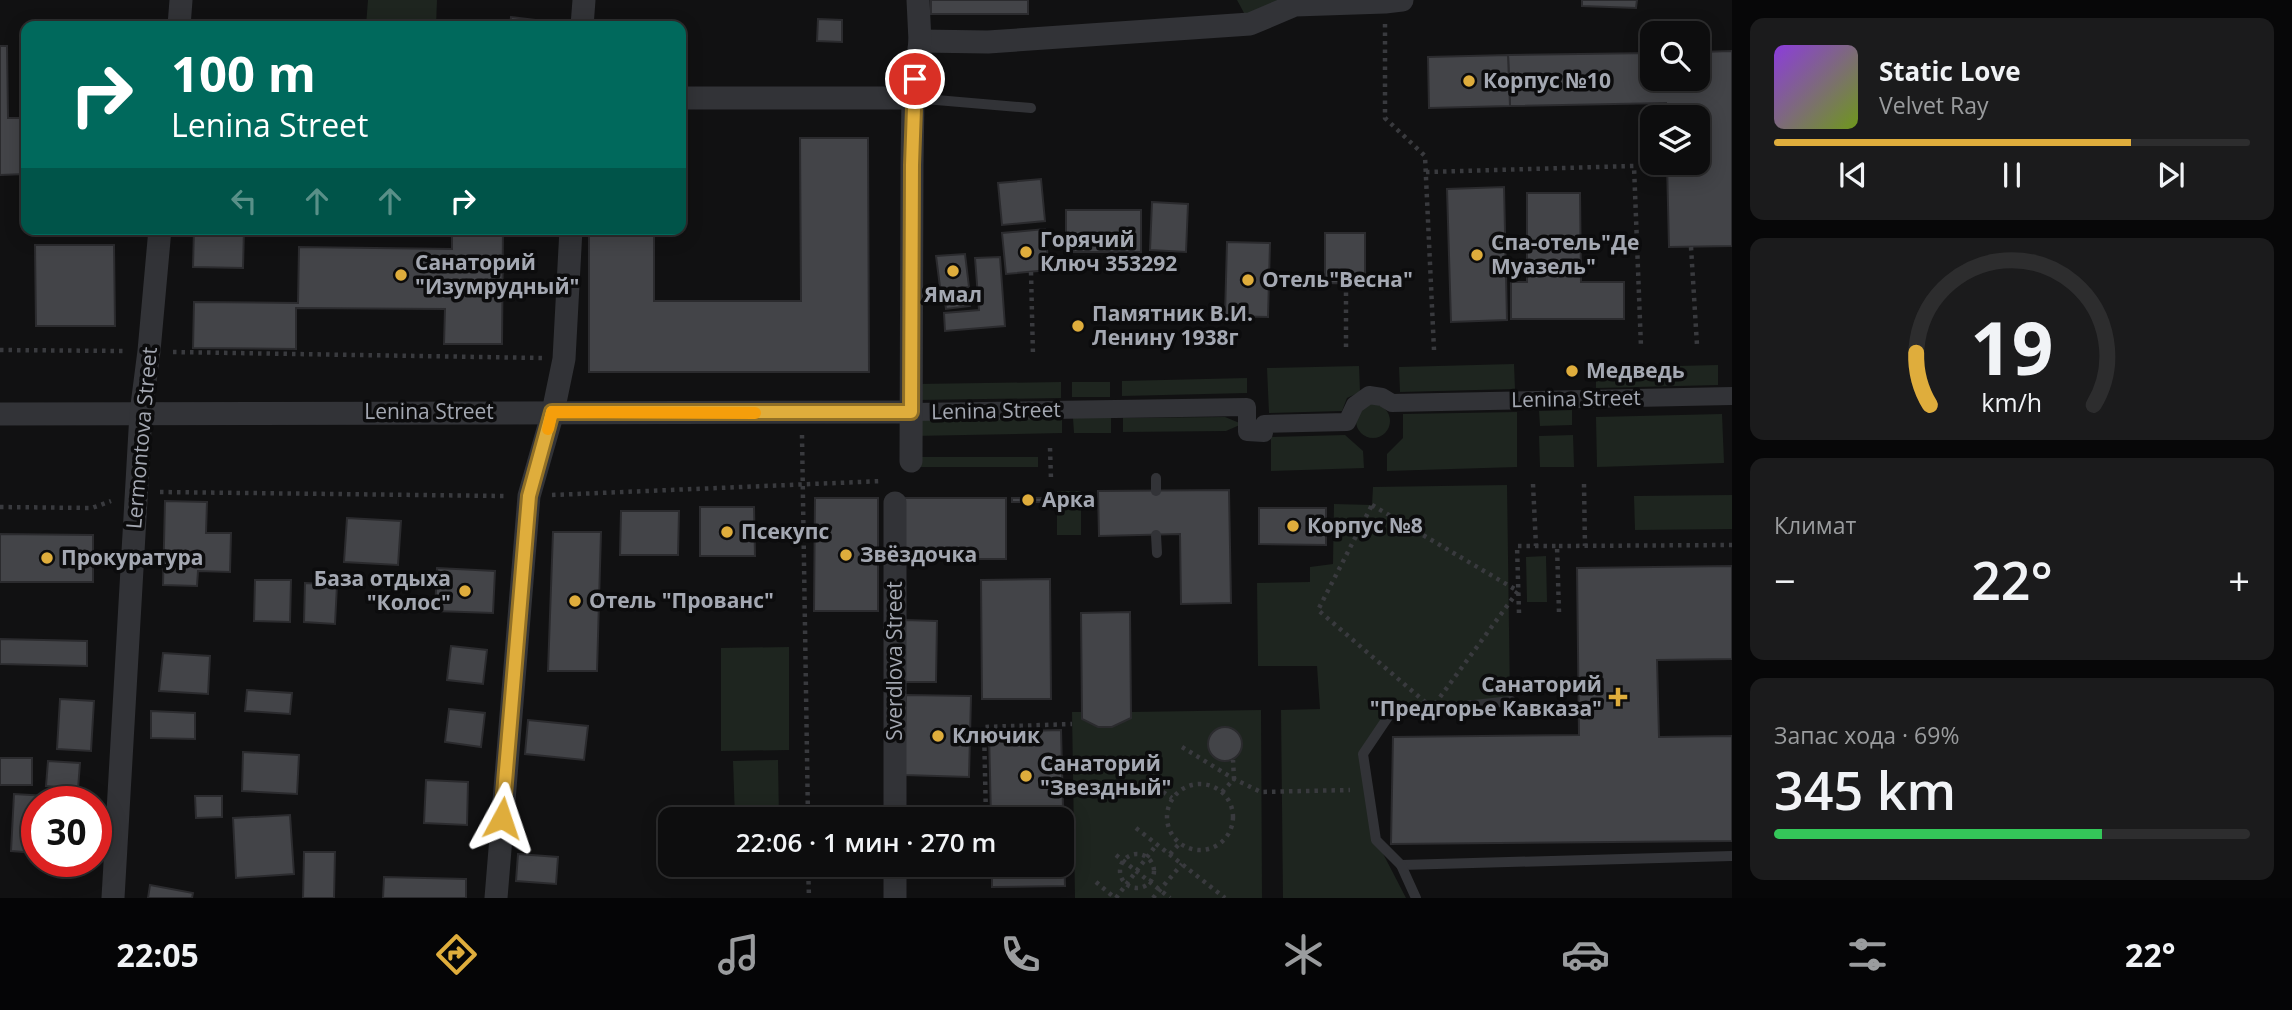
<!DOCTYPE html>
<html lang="ru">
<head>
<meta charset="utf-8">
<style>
  body { margin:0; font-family:"Open Sans",sans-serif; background:#1b1b1c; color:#f1f3f6; height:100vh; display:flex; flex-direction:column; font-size:26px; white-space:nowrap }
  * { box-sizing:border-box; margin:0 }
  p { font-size:23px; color:#9a9c9e }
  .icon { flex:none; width:38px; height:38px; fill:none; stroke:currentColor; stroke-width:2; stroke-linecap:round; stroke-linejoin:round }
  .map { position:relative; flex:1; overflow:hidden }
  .panel { display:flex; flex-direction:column; gap:18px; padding:18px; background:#070708; width:560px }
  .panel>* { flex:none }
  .hud { position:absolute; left:21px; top:21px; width:665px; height:214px; border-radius:14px; box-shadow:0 4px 18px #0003,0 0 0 2px #2d2d2e; background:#00695c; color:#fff; overflow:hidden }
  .controls { position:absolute; left:1640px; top:21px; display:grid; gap:14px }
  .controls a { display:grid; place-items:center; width:70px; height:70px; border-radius:14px; background:#0d0d0e; box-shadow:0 4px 18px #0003,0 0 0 2px #2d2d2e; font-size:35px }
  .speed { position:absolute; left:21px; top:786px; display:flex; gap:14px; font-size:35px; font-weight:700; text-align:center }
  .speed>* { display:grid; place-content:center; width:91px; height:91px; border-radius:50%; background:#0d0d0e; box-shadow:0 4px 18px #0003,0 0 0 2px #2d2d2e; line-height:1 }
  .speed .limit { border:10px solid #d22; background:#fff; color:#111 }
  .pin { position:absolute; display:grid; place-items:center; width:60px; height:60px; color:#fff; margin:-30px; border:4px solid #fff; border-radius:50%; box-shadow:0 2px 7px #0007 }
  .me { position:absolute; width:77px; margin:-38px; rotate:5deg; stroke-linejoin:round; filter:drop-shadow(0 0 5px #0008) }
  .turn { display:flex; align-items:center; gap:24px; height:147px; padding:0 35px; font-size:32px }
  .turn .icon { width:91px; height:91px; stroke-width:2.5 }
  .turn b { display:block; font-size:49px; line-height:60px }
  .lanes { display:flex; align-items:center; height:66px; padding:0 35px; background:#0003; justify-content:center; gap:35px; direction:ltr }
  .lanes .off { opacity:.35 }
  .big { font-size:52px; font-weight:600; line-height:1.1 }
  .panel .card { flex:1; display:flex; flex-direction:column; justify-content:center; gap:10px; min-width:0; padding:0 24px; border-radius:14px; background:#1b1b1c }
  .panel .dial { align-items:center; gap:0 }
  .dial svg { height:182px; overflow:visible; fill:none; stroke:#2d2d2e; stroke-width:7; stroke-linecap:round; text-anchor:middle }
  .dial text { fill:#f1f3f6; stroke:none }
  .song { display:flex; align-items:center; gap:21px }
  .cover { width:84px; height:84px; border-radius:10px; background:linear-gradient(135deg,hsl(270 70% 55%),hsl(80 70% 35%)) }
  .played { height:7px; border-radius:4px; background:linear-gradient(90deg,#dfad3c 75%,#2d2d2e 75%) }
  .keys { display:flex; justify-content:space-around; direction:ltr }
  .heat { display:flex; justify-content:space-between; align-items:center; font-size:38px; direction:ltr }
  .charge { height:10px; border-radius:5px; background:linear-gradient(90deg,#34c759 69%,#2d2d2e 0) }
  .trip { position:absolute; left:658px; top:807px; width:416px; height:70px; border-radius:14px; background:#0d0d0e; box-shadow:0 4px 18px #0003,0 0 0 2px #2d2d2e; font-weight:600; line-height:70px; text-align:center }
  .tab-bar { display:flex; height:112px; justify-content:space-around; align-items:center; background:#050506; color:#9a9c9e }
  .tab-bar .icon { width:49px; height:49px }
  .tab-bar .current { color:#dfad3c }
  .tab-bar b { font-size:32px; color:#f1f3f6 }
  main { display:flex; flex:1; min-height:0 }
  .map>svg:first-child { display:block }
</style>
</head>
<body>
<main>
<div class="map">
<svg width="1732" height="898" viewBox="0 0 1732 898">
  <rect width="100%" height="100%" fill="#111112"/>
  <g fill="#1e251f">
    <path d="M368,0H437L436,26H366Z"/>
    <path d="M1237,0H1402L1295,5L1250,24Z"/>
    <path d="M1514,364L1515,389L1400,392L1399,367Z"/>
    <path d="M1718,365V385L1596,388V368Z"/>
    <path d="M1359,366L1360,392L1347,398L1342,411L1269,413L1267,368Z"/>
    <path d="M1247,378V393L1122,396V381Z"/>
    <path d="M1061,382V398L917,400V384Z"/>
    <rect x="1072" y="382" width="38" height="15"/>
    <circle cx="1373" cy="421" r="17"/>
    <path d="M1572,410V425L1540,426L1539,411Z"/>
    <path d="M1517,412V467L1387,471V454L1403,438V414Z"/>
    <path d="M1722,414L1724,463L1597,467L1596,417Z"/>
    <path d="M1062,417V433L913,436V419Z"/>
    <path d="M1225,417L1242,424L1226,431L1123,432V418Z"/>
    <path d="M1073,418H1111V433H1074Z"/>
    <path d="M1345,435L1363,451L1364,468L1271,471V437Z"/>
    <path d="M1573,435L1574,467H1540L1539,436Z"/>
    <rect x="918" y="457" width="120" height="10"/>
    <path d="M1507,485L1510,700L1391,714L1363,754L1376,840L1406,898H1283L1281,710L1320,709L1317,666H1258L1257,583L1310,582V567L1333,564L1334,504L1372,505L1373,487Z"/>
    <rect x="1057" y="491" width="24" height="44"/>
    <path d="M1732,495V529L1635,530L1634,496Z"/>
    <path d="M1546,556L1547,602H1527L1526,557Z"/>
    <path d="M789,647V750L721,751V648Z"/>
    <path d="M1261,710L1262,898H1075L1072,712H1081L1082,719C1103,731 1109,729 1131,718V712Z"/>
    <path d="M778,760L779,819H735L733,761Z"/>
  </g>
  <g fill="#434448" stroke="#2b2b2e" stroke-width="2">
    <rect x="931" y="0" width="97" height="14"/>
    <path d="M1582,0H1637L1636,8L1582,6Z"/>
    <path d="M511,17L553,22L552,26H510Z"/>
    <path d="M818,19L842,20V42L817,41Z"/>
    <path d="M0,46H7L8,118H26V174L0,175Z"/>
    <path d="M1732,51V246L1669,247L1667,163H1698V117H1666V103L1510,106L1508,55L1652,53V79H1698V52Z"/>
    <path d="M1508,55L1510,106L1429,108L1428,57Z"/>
    <path d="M800,138H868L869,372H589V229H654V301H801Z"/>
    <path d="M1041,179L1045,221L1002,225L998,183Z"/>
    <path d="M1504,187L1507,320L1451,322L1447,189Z"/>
    <path d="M1527,193H1580L1581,282H1624V319H1511V282H1527Z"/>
    <path d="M1152,202L1188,204L1186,252L1150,250Z"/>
    <rect x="1066" y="210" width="75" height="42"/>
    <path d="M194,229H244L243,268L193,267Z"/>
    <path d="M452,229H503L502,344H444L445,309L296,308V349L193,348L194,302L298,303L299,247L452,249Z"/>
    <path d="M1045,229L1049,270L1006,274L1002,233Z"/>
    <path d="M1325,233H1365V284L1325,283Z"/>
    <path d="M1227,242L1270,243L1268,317L1225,316Z"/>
    <path d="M35,245H114L115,326H36Z"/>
    <path d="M965,254L969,287L945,289L940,287L936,256Z"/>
    <path d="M1000,257L1005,326L945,331L944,313L979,310L975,258Z"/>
    <path d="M969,292L970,306L946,309L944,295Z"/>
    <path d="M1229,490L1231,603L1181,604L1180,534L1099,536L1098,491Z"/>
    <path d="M815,498H878V611H814Z"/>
    <rect x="905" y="498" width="101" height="61"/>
    <rect x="1012" y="498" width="32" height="4"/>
    <path d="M165,501L207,502L206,533H231L230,572L198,571L197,586L163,585Z"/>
    <path d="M700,507H754L755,556H700Z"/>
    <path d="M1259,508H1326V545L1259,544Z"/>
    <path d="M621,511H679L678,555H620Z"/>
    <path d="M347,518L401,521L398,565L344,562Z"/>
    <path d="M553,532H601L597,671H548Z"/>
    <path d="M0,534L93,535V582H0Z"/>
    <path d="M1732,566V659L1657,660L1659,737L1732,736V841L1391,844L1393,737L1579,735L1577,568Z"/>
    <path d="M437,568L495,571L493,613L435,611Z"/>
    <path d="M1050,579L1051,699H982L981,580Z"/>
    <path d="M255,580H291L290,622L254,621Z"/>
    <path d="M305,583L337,585L335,624L304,622Z"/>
    <path d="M1130,612L1131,718L1112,727H1098L1082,719L1081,613Z"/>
    <path d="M904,620L937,621L936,682H902Z"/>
    <path d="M0,639L87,641V666L0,664Z"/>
    <path d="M451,646L487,650L483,684L447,680Z"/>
    <path d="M163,653L210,656L208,694L159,691Z"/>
    <path d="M247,690L292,693L290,714L245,711Z"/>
    <path d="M906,695L971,696L969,777L904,775Z"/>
    <path d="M60,699L94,701L91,751L57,749Z"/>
    <path d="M449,709L485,713L481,747L445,742Z"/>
    <path d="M151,711L195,713V739L151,738Z"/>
    <path d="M528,720L588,726L584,760L525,754Z"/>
    <circle cx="1225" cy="744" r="17"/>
    <path d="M1061,730L1065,886L992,887V864H1062V819H991L989,732Z"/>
    <path d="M243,752L299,755L297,794L242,791Z"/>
    <rect x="0" y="758" width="32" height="27"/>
    <path d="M48,761L80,763L78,789L46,786Z"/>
    <path d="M426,780L468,782L467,825L424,823Z"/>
    <path d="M14,794L64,797V802H37V853L11,851Z"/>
    <path d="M195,796H222V817L196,818Z"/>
    <path d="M290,815L294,874L236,878L233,818Z"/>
    <path d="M304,852H335L334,898H303Z"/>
    <path d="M518,854L558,857L556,884L516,881Z"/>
    <path d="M914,864H973L974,873L915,875Z"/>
    <path d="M384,877L466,879V898H383Z"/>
    <path d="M150,885L193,893L192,898H148Z"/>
  </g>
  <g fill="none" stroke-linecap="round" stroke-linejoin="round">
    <g stroke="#393a3e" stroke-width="4.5" stroke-dasharray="3.5 5" stroke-linecap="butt">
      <path d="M1385,24V118L1425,156L1434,350"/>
      <path d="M1426,172L1634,166L1641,347"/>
      <path d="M1691,247L1697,345"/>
      <path d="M1031,272L1033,356"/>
      <path d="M1346,284V351"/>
      <path d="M0,350L126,351"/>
      <path d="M173,352L542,358"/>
      <path d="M802,435L808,819"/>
      <path d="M1050,448L1051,479"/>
      <path d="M1533,484L1536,546"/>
      <path d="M1584,484L1585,546"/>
      <path d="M160,492L505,496"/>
      <path d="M552,495L883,481"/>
      <path d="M1372,505L1518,591L1432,708L1318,610Z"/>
      <path d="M0,507L92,508L111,501"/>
      <path d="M1559,612L1557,546L1732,545"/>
      <path d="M1519,613L1517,546H1557"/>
      <path d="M1182,747L1234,779L1261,792L1350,790"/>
      <circle cx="1200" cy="817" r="33"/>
      <path d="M1163,792L1172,798"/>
      <path d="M1222,792L1234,779L1233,760"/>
      <path d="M986,819L984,727L1072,724"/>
      <path d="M1136,828L1225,898"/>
      <path d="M1170,854L1180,843"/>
      <circle cx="1137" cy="871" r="17"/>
      <path d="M1116,855L1170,898"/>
      <path d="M808,864L809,898"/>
      <path d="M1096,882L1115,898"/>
      <path d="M1116,898L1157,844"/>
      <path d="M1153,898L1182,864"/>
    </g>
    <g stroke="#323337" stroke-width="10">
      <path d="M913,98L1031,108"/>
      <path d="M1156,478V491"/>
      <path d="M1156,535L1157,553"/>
      <path d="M1401,865L1732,856"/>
      <path d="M1416,898L1401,865L1376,840L1363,754L1390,714L1511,701"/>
    </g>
    <path stroke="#323337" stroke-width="18" d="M911,412L1247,407V432L1264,433V424L1347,422L1355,405L1369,395L1382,397L1392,403L1732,396"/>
    <g stroke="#323337" stroke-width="23">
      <path d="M179,26L181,0"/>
      <path d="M582,26L584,0"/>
      <path d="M920,41L988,42L1250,24L1295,5L1385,2L1402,0"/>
      <path d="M681,98H913"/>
      <path d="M0,414L911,412"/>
      <path d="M911,461L912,165L913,98L920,41L918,0"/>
      <path d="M895,503V819"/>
      <path d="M113,898L141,413L149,351L160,229"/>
      <path d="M496,898L529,496L553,412L564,359L571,229"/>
      <path d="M895,898V864"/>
    </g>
  </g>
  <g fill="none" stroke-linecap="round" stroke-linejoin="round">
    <defs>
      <path id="route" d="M502,818L529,496L552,412H911L912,165L915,79"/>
    </defs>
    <use href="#route" stroke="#917027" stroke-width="18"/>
    <use href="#route" stroke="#dfad3c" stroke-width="12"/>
    <path stroke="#f59e0b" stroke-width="12" d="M548,429L552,412L755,413"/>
  </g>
  <g fill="#dfad3c" stroke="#0c0c0d" stroke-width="2.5">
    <circle cx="1469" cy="81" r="7"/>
    <circle cx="1026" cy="252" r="7"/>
    <circle cx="1477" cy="255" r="7"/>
    <circle cx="953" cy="271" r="7"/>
    <circle cx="401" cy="275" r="7"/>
    <circle cx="1248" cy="280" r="7"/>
    <circle cx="1078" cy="326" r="7"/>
    <circle cx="1572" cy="371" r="7"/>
    <circle cx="1028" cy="500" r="7"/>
    <circle cx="1293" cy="526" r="7"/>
    <circle cx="727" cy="532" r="7"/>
    <circle cx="846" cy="555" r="7"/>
    <circle cx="47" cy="558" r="7"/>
    <circle cx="465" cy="591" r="7"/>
    <circle cx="575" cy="601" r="7"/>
    <path d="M1614.5 686.5h7v7h7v7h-7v7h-7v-7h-7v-7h7z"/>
    <circle cx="938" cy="736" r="7"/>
    <circle cx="1026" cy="776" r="7"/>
  </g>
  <g text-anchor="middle" stroke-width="7" stroke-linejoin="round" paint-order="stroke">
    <g font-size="21" font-weight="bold" fill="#a4a8b2" stroke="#0c0c0d" text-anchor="start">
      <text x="1483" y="88">Корпус №10</text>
      <text x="1040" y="247">Горячий<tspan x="1040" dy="24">Ключ 353292</tspan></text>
      <text x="1491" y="250">Спа-отель"Де<tspan x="1491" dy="24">Муазель"</tspan></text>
      <text x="415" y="270">Санаторий<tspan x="415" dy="24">"Изумрудный"</tspan></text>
      <text x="1262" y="287">Отель"Весна"</text>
      <text x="953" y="302" text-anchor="middle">Ямал</text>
      <text x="1092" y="321">Памятник В.И.<tspan x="1092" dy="24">Ленину 1938г</tspan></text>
      <text x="1586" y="378">Медведь</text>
      <text x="1042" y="507">Арка</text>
      <text x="1307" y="533">Корпус №8</text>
      <text x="741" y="539">Псекупс</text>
      <text x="860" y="562">Звёздочка</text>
      <text x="61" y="565">Прокуратура</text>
      <text x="451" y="586" text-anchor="end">База отдыха<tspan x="451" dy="24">"Колос"</tspan></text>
      <text x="589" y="608">Отель "Прованс"</text>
      <text x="1602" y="692" text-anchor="end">Санаторий<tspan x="1602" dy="24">"Предгорье Кавказа"</tspan></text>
      <text x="952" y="743">Ключик</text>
      <text x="1040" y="771">Санаторий<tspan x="1040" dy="24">"Звездный"</tspan></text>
    </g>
    <g font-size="21" fill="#a4a8b2" stroke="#0c0c0d">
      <text transform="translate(1576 399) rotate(-1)" y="7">Lenina Street</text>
      <text transform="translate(996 411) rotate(-1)" y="7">Lenina Street</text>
      <text x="429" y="419">Lenina Street</text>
      <text transform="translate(142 438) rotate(-85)" y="7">Lermontova Street</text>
      <text transform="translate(895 661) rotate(-90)" y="7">Sverdlova Street</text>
    </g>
  </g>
</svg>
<div class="controls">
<a><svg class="icon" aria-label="search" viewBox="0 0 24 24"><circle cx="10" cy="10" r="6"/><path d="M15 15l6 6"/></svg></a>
<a><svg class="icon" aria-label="layers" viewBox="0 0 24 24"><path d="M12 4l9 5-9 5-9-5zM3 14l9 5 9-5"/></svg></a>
</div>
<div class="speed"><div class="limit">30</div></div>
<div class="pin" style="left:915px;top:79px;background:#d93025"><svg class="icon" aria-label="arrive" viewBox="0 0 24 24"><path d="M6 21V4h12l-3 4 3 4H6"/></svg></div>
<svg class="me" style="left:502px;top:818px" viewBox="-20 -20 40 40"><path d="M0-17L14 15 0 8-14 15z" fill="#dfad3c" stroke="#fff" stroke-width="4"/></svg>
<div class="trip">22:06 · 1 мин · 270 m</div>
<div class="hud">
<div class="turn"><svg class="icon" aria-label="right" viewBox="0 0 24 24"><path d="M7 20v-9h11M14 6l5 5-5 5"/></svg><div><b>100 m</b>Lenina Street</div></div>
<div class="lanes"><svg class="icon off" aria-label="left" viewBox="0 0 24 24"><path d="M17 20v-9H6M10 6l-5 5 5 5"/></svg><svg class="icon off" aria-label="ahead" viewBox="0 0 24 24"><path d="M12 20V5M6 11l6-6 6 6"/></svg><svg class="icon off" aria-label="ahead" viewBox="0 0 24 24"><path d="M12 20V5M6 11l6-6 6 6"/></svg><svg class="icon" aria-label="right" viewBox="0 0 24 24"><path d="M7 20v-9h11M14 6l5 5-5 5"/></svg></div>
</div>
</div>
<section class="panel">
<div class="card">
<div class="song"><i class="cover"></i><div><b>Static Love</b><p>Velvet Ray</p></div></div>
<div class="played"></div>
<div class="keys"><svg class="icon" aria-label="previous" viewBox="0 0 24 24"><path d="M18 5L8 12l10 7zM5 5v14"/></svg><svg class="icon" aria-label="pause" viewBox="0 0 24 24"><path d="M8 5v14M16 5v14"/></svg><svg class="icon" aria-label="next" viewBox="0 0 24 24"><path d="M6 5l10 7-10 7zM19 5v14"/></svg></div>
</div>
<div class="card dial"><svg viewBox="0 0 100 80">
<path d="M14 69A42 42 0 1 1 86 69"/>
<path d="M14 69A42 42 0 0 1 8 46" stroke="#dfad3c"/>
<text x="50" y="56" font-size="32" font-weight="700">19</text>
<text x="50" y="72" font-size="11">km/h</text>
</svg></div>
<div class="card"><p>Климат</p>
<div class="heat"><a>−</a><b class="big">22°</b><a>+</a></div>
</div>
<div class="card"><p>Запас хода · 69%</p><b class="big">345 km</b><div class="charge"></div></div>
</section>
</main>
<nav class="tab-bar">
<b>22:05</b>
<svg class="icon current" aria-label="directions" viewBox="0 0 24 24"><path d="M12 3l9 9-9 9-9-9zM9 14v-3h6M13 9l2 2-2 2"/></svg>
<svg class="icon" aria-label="music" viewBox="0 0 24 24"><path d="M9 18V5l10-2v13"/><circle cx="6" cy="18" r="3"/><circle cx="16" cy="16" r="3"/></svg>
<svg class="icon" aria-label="phone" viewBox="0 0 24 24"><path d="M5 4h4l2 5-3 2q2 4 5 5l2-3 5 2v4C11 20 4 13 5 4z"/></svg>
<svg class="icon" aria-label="climate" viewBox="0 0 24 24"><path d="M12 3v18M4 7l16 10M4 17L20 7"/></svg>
<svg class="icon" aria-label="car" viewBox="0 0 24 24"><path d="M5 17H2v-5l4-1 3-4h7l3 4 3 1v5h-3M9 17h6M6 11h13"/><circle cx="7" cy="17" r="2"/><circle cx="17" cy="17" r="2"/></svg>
<svg class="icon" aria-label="filters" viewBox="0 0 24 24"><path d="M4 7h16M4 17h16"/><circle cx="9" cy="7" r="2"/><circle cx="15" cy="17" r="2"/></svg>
<b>22°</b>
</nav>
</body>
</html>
